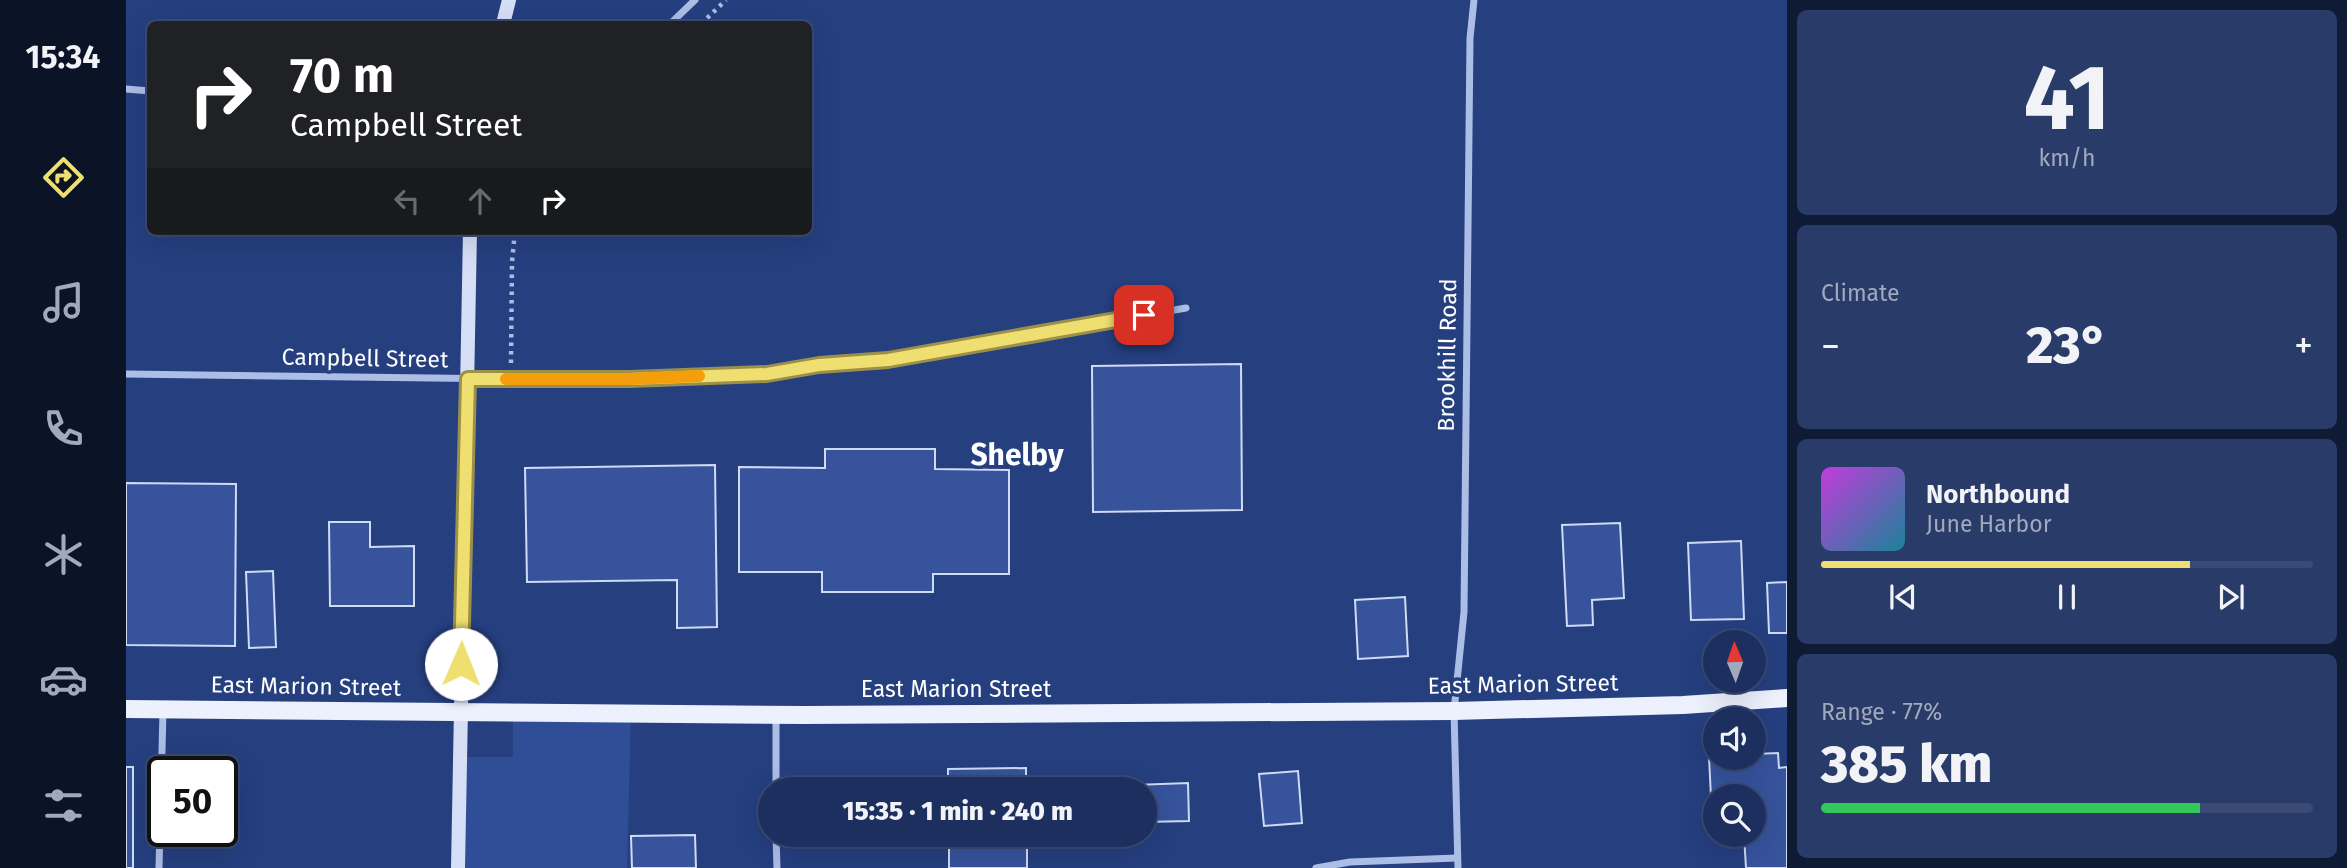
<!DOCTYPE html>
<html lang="en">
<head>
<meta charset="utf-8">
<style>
  body { margin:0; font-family:"Fira Sans",sans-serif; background:#293b68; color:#f1f3f6; height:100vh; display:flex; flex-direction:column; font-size:26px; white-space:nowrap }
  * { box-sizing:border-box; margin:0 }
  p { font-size:23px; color:#a0a9bd }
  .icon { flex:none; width:38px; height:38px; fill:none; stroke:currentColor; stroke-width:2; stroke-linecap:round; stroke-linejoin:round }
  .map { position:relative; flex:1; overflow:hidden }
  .details { display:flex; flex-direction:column; gap:10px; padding:10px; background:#0f1a34; width:560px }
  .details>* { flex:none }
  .guide { position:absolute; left:21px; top:21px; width:665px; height:214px; border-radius:10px; box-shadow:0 7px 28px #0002,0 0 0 2px #3a4a74; background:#202124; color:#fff; overflow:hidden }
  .needle { width:46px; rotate:358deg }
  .buttons { position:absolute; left:1577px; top:630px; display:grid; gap:14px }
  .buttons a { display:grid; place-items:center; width:63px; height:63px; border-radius:50%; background:#1c2f5f; box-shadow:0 7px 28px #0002,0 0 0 2px #3a4a74; font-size:35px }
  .speed { position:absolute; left:21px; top:756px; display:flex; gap:14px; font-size:35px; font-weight:700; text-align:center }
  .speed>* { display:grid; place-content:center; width:91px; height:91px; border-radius:50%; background:#1c2f5f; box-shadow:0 7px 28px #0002,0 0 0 2px #3a4a74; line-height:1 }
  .speed .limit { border:4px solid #111; border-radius:10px; background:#fff; color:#111 }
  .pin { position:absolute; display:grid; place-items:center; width:60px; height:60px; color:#fff; margin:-30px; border-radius:14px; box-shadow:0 4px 10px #0006 }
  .me { position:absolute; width:77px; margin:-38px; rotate:1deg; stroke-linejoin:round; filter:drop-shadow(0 0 5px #0008) }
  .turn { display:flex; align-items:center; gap:24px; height:147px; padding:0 28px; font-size:32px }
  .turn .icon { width:91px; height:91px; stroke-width:2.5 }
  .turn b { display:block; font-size:49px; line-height:60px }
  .lanes { display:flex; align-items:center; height:66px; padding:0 28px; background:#0003; justify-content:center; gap:35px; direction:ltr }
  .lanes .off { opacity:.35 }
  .big { font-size:52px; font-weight:800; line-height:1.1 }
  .details .card { flex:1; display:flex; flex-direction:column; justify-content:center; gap:10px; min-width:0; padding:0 24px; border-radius:10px; background:#293b68 }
  .details .dial { align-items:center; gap:0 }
  .dial b { font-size:91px; line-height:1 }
  .song { display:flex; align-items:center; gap:21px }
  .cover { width:84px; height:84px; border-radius:10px; background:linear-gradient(135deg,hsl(290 70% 55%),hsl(190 70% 35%)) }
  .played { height:7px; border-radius:4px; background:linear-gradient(90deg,#efde70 75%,#3a4a74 75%) }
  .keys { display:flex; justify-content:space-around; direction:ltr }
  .heat { display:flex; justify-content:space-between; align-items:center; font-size:38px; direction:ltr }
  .charge { height:10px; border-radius:5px; background:linear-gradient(90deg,#34c759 77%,#3a4a74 0) }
  .trip { position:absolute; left:632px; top:777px; width:399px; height:70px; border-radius:35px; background:#1c2f5f; box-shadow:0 7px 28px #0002,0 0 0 2px #3a4a74; font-weight:800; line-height:70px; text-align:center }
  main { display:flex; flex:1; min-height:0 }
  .tabs { display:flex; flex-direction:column; width:126px; justify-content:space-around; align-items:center; background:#0b1326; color:#a0a9bd }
  .tabs .icon { width:49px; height:49px }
  .tabs .selected { color:#efde70 }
  .tabs b { font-size:32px; color:#f1f3f6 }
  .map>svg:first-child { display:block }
</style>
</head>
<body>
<main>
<nav class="tabs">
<b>15:34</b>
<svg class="icon selected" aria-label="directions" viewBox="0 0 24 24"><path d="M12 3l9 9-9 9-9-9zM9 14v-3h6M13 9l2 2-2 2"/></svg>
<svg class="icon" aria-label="music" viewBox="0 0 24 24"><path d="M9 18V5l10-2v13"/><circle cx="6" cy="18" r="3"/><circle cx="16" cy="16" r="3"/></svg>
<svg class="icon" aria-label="phone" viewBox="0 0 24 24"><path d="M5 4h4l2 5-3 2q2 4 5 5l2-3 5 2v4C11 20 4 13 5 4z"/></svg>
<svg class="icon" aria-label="climate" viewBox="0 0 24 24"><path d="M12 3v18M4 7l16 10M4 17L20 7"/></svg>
<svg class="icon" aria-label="car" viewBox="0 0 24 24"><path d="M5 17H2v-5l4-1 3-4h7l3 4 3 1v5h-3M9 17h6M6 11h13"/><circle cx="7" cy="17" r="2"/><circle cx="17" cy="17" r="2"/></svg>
<svg class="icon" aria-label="filters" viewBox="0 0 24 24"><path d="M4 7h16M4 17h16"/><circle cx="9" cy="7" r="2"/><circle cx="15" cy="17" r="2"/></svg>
</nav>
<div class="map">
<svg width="1661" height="868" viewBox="0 0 1661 868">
  <rect width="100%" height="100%" fill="#253f7f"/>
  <path fill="#304e97" d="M387,714H505L501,868H332L334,757H387Z"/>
  <g fill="#36539c" stroke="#cfdaf5" stroke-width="2" fill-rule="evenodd">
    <path d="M1115,364L1116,510L967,512L966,366Z"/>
    <path d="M699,449H809V469L883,470V574H807V592H696V572H613V467L699,468Z"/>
    <path d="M589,465L591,627L551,628V580L401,582L399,468Z"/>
    <path d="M0,483L110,484L109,646L0,645Z"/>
    <path d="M203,522H244V547L288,546V606H204Z"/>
    <path d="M1494,523L1498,598L1466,600L1467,625L1441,626L1436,525Z"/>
    <path d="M1615,541L1618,619L1565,620L1562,543Z"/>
    <path d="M147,571L150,647L123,648L120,572Z"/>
    <path d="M1661,582V633H1643L1641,583Z"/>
    <path d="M1279,597L1282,656L1232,659L1229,600Z"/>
    <path d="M1652,753L1653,768L1661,767V868H1620L1618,835L1587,837L1583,757L1628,758V754ZM1589,796H1628V835H1589Z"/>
    <rect x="0" y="767" width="7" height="101"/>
    <path d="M900,768V789H822V769Z"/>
    <path d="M1172,771L1176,823L1138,826L1133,774Z"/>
    <path d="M1062,783L1063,821L1018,822V789H982V786Z"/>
    <path d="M569,835L570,868H506L505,836Z"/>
    <rect x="823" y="835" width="78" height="33"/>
  </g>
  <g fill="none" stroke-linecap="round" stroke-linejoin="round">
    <g stroke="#acbde6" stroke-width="4.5" stroke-dasharray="3.5 5" stroke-linecap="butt">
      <path d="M575,24L600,0"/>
      <path d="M385,363L386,262L389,231"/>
    </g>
    <g stroke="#acbde6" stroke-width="7">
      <path d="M544,24L569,0"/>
      <path d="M0,89L24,91"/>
      <path d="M0,374L385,379H504L641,374L693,365L762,360L1060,308"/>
      <path d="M650,716V789"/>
      <path d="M650,835L651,868"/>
      <path d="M33,868L37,711"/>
      <path d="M1190,868L1224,862L1331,858"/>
      <path d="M1332,868L1328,711L1338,612L1344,38L1348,0"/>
    </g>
    <g stroke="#d5def5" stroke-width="14">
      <path d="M377,24L383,0"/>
      <path d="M332,868L344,231"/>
    </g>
    <path stroke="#edf0fd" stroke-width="18" d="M0,709L678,715L1328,711L1557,705L1661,698"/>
  </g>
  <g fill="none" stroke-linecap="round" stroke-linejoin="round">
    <defs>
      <path id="route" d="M335,664L342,379H504L641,374L693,365L762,360L1018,315"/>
    </defs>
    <use href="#route" stroke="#9b9049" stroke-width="18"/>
    <use href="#route" stroke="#efde70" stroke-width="12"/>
    <path stroke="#f59e0b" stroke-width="12" d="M380,379H504L573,376"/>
  </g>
  <g text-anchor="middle" stroke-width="7" stroke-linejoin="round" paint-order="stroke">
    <g font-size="23" fill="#fff" stroke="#253f7f">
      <text transform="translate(1321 355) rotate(-89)" y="8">Brookhill Road</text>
      <text transform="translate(239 358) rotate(1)" y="8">Campbell Street</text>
      <text transform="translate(1397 684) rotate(-1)" y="8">East Marion Street</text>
      <text transform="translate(180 686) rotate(1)" y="8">East Marion Street</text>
      <text x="830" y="697">East Marion Street</text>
    </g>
    <g font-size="30" font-weight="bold" fill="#fff" stroke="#253f7f">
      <text x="891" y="465">Shelby</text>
    </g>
  </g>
</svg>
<div class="buttons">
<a><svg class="needle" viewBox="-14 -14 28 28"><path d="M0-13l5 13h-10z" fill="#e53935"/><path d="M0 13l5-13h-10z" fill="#a0a9bd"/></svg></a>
<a><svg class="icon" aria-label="sound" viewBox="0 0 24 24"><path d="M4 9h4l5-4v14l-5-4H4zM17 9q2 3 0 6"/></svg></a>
<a><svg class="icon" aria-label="search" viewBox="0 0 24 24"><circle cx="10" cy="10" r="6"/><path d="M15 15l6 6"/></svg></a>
</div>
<div class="speed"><div class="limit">50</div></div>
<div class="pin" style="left:1018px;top:315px;background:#d93025"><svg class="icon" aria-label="arrive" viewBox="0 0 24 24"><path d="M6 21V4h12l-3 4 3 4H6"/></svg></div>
<svg class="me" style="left:335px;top:664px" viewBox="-20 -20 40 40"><circle r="19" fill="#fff"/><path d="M0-13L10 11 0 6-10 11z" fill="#efde70"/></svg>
<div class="trip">15:35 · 1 min · 240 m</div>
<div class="guide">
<div class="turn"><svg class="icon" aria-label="right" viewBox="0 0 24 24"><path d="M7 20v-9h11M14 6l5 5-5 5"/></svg><div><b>70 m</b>Campbell Street</div></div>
<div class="lanes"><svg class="icon off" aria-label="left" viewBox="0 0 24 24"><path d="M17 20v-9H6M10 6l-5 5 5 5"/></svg><svg class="icon off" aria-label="ahead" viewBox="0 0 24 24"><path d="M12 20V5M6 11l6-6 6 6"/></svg><svg class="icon" aria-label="right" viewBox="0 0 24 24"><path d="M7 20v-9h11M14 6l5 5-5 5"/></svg></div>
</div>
</div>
<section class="details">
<div class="card dial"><b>41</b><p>km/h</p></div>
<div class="card"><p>Climate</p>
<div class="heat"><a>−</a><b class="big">23°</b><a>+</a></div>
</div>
<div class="card">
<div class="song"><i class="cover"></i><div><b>Northbound</b><p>June Harbor</p></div></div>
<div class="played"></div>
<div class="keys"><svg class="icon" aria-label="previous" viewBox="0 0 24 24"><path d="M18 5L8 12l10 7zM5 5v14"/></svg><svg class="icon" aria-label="pause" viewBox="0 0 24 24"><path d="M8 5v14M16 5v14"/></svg><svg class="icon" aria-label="next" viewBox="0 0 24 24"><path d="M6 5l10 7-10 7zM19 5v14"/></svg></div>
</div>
<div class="card"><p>Range · 77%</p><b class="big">385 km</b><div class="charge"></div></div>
</section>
</main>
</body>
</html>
